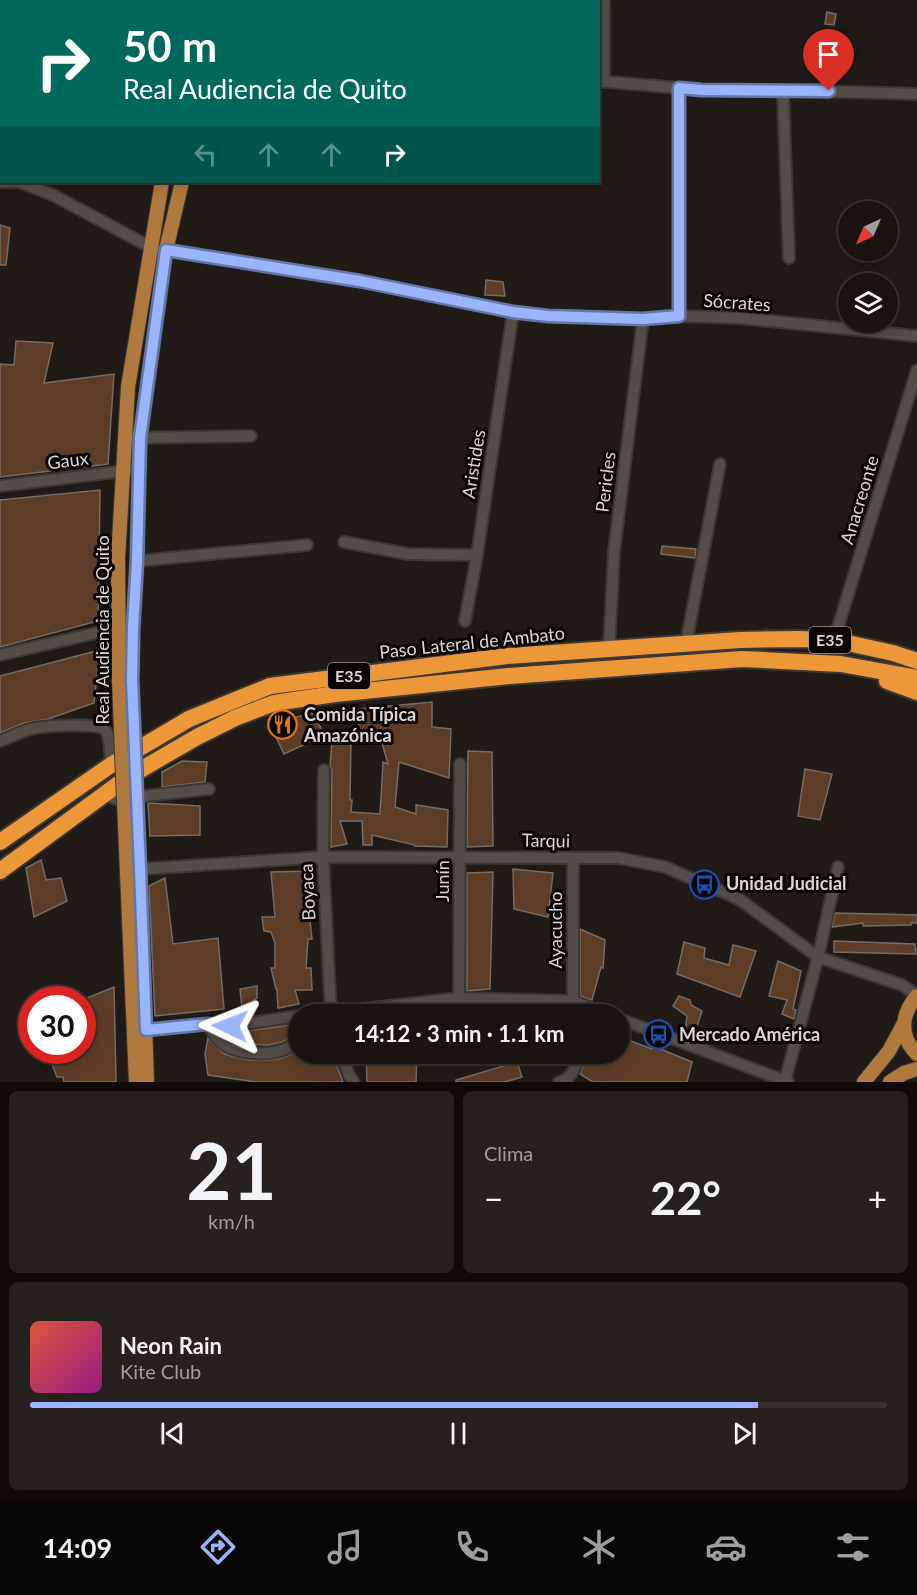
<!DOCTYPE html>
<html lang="es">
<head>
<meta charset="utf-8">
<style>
  body { margin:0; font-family:Lato,sans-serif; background:#26211f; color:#f1f3f6; height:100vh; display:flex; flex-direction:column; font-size:22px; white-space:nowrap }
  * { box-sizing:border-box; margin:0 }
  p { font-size:20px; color:#9f9e9f }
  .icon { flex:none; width:33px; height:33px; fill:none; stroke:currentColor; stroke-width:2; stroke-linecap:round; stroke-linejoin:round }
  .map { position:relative; height:1082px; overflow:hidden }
  .side { display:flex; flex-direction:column; gap:9px; padding:9px; background:#0e0b09; flex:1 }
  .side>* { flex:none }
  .top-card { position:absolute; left:0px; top:0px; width:600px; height:183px; box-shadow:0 3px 15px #0003,0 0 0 2px #373331; background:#00695c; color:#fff; overflow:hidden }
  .needle { width:39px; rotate:224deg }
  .tools { position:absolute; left:838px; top:201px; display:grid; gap:12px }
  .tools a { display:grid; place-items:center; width:60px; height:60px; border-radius:50%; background:#191411; box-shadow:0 3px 15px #0003,0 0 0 2px #373331; font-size:30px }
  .speed { position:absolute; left:18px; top:986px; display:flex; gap:12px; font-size:30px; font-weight:700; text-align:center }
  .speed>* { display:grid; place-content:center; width:78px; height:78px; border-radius:50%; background:#191411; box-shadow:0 3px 15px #0003,0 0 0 2px #373331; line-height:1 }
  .speed .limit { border:9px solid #d22; background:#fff; color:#111 }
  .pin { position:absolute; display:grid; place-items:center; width:51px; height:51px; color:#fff; margin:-62px -26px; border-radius:50% 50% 50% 0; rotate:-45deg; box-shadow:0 0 6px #0007 }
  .pin .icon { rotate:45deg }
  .me { position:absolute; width:66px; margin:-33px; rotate:272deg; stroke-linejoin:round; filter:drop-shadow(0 0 4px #0008) }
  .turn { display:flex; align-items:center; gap:21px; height:126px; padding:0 24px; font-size:27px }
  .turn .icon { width:78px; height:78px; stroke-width:2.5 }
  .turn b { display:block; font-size:42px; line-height:51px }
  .lanes { display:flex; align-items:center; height:57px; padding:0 24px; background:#0003; justify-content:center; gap:30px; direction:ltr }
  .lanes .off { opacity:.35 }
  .big { font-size:45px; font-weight:700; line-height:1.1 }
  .side .card { flex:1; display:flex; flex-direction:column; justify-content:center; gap:9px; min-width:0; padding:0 21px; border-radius:9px; background:#26211f }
  .side .dial { align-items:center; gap:0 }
  .dial b { font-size:78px; line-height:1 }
  .song { display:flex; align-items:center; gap:18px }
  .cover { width:72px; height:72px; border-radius:9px; background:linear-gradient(135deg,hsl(10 70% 55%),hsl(310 70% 35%)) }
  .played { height:6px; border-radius:3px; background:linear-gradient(90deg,#9ab5fd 85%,#373331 85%) }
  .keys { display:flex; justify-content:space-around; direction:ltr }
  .heat { display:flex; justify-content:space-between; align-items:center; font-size:33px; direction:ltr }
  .side .tiles { flex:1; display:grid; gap:9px; grid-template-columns:1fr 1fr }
  .card:last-child { grid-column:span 2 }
  .trip { position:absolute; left:288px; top:1004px; width:342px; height:60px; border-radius:30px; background:#191411; box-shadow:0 3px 15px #0003,0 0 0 2px #373331; font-weight:700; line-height:60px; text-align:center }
  .dock { display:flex; height:96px; justify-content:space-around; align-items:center; background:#0a0807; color:#9f9e9f }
  .dock .icon { width:42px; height:42px }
  .dock .on { color:#9ab5fd }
  .dock b { font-size:27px; color:#f1f3f6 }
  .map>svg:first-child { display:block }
</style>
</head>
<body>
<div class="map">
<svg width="917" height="1082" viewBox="0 0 917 1082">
  <rect width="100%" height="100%" fill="#211b17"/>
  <g fill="#5e3d27" stroke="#756c67" stroke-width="1.5">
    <path d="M827,12L836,14L834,25L825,24Z"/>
    <path d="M0,225L10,228L6,265H0Z"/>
    <path d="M486,280L503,282L505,296L485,295Z"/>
    <path d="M16,341L53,343L44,383L114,374L108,464L0,477V364L14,365Z"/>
    <path d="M100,490L98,621L0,647V500Z"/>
    <path d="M662,546L696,549L695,558L661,554Z"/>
    <path d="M100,650L94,703L48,719L24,723L0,733V676Z"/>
    <path d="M432,702V727L451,729L449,778L399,762L395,807L416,814V805L448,810L447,847L415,846V845L372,835V845H363L362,821H340L347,844L331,847L332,770L330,766L332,742L351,741L350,800H352L351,812L380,814L383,762L388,764L380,736L359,731L358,709Z"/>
    <path d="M312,713L325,735L284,754L270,724Z"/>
    <path d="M468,751L492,752L493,846L467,847Z"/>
    <path d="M182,761L207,762L205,782L162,787V772Z"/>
    <path d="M805,769L832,774L820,820L798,816Z"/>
    <path d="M148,803L200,806V835L150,836Z"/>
    <path d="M41,860L46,880L61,878L67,901L34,917L26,868Z"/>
    <path d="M513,869L553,873L548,917L514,909Z"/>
    <path d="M312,871L314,912L309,911L312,939H308L306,968H311L312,990H295L299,1004L278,1008L277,989H276L271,968H275V943L271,932L264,931L262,917H275L271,872Z"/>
    <path d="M493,872L490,989L467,991V873Z"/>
    <path d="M165,878L173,944L218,938L224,1009L155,1016L149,886Z"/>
    <path d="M835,913L917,915V923H911V925L863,926V923L832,927Z"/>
    <path d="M580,929L605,940L603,968L601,967L592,1000L580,996Z"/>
    <path d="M834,941L915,944L916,954L834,952Z"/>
    <path d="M684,942L705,948L704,958L729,965L733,945L756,951L740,997L677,974Z"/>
    <path d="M778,961L801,971L793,1009L796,1010L794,1019L782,1014L787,1000L769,996Z"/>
    <path d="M257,986V998L242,1008L240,989Z"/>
    <path d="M114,987L116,1082H64L63,1077H57L46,1050H82V1000Z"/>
    <path d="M679,996L690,1000L691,1005L702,1011L694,1035L685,1030L687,1016L673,1006Z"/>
    <path d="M298,1024V1031L293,1033L288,1039L282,1042L268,1045L243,1044L230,1039L222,1033H231Z"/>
    <path d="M620,1037L652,1049L653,1046L692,1062L687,1082H593L580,1074L584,1064L586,1053H620Z"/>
    <path d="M208,1038L223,1053L231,1056L249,1060H269L279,1059L289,1055L298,1049V1053H332L343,1082H256L208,1075L205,1054Z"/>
    <path d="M366,1053H417L416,1082H367Z"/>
    <path d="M517,1062L522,1077L505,1082H456V1080Z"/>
  </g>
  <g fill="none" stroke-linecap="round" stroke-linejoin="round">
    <defs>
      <g id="minor">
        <path d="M461,2V0"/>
        <path d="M0,52H2"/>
        <path d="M598,81L702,90L852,92L917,94"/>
        <path d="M604,82V0"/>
        <path d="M783,91L789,258"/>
        <path d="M0,182H19L53,195L152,248L360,281L513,312L548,316L643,319L679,316L741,318L917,336"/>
        <path d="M679,316V88"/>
        <path d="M134,438L251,436"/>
        <path d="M0,486L140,469"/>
        <path d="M344,542L408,554L477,555"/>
        <path d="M137,561L307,545"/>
        <path d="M465,621L477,555L513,312"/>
        <path d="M834,640L917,370"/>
        <path d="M686,644L720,464"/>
        <path d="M609,649L614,552L643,319"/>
        <path d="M0,655L118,628H126"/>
        <path d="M0,741C11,737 23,730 35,728C47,726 96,723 104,729C111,734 110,757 111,765"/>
        <path d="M324,770L323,857L331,1014"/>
        <path d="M104,795L117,799L209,789"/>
        <path d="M573,858V1001L576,1014"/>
        <path d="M140,869L323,857L619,858L665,867L739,899L818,957L902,985L917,996"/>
        <path d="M459,998L460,764"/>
        <path d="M319,1014L459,998L573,1001L606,1014"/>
        <path d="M620,1019L788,1082"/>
        <path d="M207,1024C212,1032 218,1041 226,1046C242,1055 277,1057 292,1045C295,1043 296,1040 298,1038"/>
        <path d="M138,1031L207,1024L230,1026L298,1016"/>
        <path d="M341,1053L349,1075L354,1082"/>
        <path d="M785,1081L818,957L838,867"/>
        <path d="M559,1082C572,1079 577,1065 579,1053"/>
      </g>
      <g id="major">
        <path d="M179,2V0"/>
        <path d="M200,2V0"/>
        <path d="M132,680L133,628L137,561L140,439L166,250L182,182"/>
        <path d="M119,681L118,559L128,387L162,182"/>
        <path d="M126,849L136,1082"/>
        <path d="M139,850L147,1082"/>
        <path d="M917,996C901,1014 899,1036 917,1054"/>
        <path d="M864,1082L889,1051L903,1025"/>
        <path d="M890,1082L904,1073L917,1069"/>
      </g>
      <g id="highway">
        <path d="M887,681L917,692"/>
        <path d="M0,842L111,765L189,719L270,686L507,656L740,640L797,639L834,640L893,653L917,661"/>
        <path d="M0,871L128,777L197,737L235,718L274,703L335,694L509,676L742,659L841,664L917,678"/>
      </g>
    </defs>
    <use href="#minor" stroke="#3d3835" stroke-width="14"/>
    <use href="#major" stroke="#3d3835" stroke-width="16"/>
    <use href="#highway" stroke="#3d3835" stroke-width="20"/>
    <use href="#minor" stroke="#554d48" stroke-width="10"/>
    <use href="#major" stroke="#b07a3f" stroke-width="14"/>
    <use href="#highway" stroke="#ec9839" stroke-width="16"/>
    <defs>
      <g id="major-bridge">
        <path d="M132,680L139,850"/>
        <path d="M119,681L126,849"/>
      </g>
    </defs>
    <use href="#major-bridge" stroke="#3d3835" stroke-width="16" stroke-linecap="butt"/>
    <use href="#major-bridge" stroke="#b07a3f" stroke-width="14"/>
  </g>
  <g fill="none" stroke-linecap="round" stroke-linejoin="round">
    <defs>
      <path id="route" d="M230,1026L207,1024L146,1030L140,869L132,680L133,628L137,561L140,438L166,250L360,281L513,312L548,316L643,319L679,316V88L702,90L829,91"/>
    </defs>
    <use href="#route" stroke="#6476a4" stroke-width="15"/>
    <use href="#route" stroke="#9ab5fd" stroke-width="10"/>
  </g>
  <defs>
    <symbol id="restaurant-ring" viewBox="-11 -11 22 22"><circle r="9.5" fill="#090605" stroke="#e8710a" stroke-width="1.5"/><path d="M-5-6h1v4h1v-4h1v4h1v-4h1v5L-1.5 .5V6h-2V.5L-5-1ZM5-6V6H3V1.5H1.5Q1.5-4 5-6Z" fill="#e8710a"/></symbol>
    <symbol id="bus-ring" viewBox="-11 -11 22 22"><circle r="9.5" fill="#090605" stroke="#1a4fb4" stroke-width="1.5"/><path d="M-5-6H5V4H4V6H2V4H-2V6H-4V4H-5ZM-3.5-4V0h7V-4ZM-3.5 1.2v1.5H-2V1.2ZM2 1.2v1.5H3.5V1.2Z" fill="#1a4fb4"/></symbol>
  </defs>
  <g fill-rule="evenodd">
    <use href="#restaurant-ring" x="266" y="708" width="33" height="33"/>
    <use href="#bus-ring" x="688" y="868" width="33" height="33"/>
    <use href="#bus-ring" x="642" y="1018" width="33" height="33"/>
  </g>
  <g text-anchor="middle" stroke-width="6" stroke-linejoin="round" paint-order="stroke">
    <g fill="#090605" stroke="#9d9896" stroke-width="1.5">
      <rect x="809" y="627" width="42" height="26" rx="4.5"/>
      <rect x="328" y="663" width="42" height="26" rx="4.5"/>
    </g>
    <g font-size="16" font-weight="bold" fill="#dcd7d4">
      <text x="830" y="646">E35</text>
      <text x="349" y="682">E35</text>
    </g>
    <g font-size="18" fill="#dcd7d4" stroke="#090605">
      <text transform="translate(737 303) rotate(4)" y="6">Sócrates</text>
      <text transform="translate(68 461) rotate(-7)" y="6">Gaux</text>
      <text transform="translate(474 464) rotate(-81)" y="6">Aristides</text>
      <text transform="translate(606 482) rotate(-83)" y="6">Pericles</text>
      <text transform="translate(860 500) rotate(-73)" y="6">Anacreonte</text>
      <text transform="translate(103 630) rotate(-90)" y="6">Real Audiencia de Quito</text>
      <text transform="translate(472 643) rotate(-6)" y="6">Paso Lateral de Ambato</text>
      <text transform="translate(546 841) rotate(1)" y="6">Tarqui</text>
      <text transform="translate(443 881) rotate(-90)" y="6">Junín</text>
      <text transform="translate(308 892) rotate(-93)" y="6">Boyaca</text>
      <text transform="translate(556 930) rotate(-90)" y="6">Ayacucho</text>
    </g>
    <g font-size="18" font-weight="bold" fill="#dcd7d4" stroke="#090605" text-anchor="start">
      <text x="304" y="721">Comida Típica<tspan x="304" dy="21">Amazónica</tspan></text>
      <text x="726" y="890">Unidad Judicial</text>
      <text x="679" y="1041">Mercado América</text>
    </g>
  </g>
</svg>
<div class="tools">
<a><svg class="needle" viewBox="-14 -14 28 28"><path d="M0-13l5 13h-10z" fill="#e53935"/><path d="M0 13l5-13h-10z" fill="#9f9e9f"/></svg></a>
<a><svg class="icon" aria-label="layers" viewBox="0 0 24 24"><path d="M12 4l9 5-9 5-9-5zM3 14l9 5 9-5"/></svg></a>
</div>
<div class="speed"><div class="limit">30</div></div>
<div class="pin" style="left:829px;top:91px;background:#d93025"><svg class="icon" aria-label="arrive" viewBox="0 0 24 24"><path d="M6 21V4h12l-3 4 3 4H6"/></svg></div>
<svg class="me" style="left:230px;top:1026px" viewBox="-20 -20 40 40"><path d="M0-17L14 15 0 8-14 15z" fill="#9ab5fd" stroke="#fff" stroke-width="4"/></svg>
<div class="trip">14:12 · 3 min · 1.1 km</div>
<div class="top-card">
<div class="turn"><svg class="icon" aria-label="right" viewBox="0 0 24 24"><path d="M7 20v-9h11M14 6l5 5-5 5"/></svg><div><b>50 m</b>Real Audiencia de Quito</div></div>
<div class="lanes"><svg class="icon off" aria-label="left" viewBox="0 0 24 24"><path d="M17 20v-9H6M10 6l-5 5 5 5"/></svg><svg class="icon off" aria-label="ahead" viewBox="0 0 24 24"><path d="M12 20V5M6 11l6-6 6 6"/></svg><svg class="icon off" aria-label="ahead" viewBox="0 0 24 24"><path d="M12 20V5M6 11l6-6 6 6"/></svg><svg class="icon" aria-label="right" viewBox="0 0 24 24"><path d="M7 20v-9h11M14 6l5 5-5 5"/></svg></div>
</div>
</div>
<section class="side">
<div class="tiles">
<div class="card dial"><b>21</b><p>km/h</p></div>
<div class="card"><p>Clima</p>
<div class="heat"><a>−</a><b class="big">22°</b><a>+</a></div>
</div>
<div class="card">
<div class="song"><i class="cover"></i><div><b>Neon Rain</b><p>Kite Club</p></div></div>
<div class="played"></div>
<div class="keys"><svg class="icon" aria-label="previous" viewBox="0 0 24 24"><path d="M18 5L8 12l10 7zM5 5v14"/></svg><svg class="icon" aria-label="pause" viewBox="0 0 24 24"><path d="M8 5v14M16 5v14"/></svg><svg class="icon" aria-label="next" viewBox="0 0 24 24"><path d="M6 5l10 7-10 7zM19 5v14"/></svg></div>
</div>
</div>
</section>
<nav class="dock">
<b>14:09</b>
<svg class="icon on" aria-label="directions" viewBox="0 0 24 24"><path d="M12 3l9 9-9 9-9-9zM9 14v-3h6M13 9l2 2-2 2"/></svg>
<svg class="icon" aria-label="music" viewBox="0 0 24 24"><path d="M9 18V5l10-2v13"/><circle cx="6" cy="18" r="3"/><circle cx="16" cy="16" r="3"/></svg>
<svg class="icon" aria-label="phone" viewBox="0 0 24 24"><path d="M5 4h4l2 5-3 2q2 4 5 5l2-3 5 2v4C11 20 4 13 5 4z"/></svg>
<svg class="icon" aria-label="climate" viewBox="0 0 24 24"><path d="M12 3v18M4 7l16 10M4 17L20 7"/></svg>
<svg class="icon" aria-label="car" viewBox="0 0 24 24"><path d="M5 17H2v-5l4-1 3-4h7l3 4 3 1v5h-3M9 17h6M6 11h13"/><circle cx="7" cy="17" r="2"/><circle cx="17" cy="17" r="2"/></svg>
<svg class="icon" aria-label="filters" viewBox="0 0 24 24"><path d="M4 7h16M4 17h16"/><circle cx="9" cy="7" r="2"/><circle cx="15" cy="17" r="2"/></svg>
</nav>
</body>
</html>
